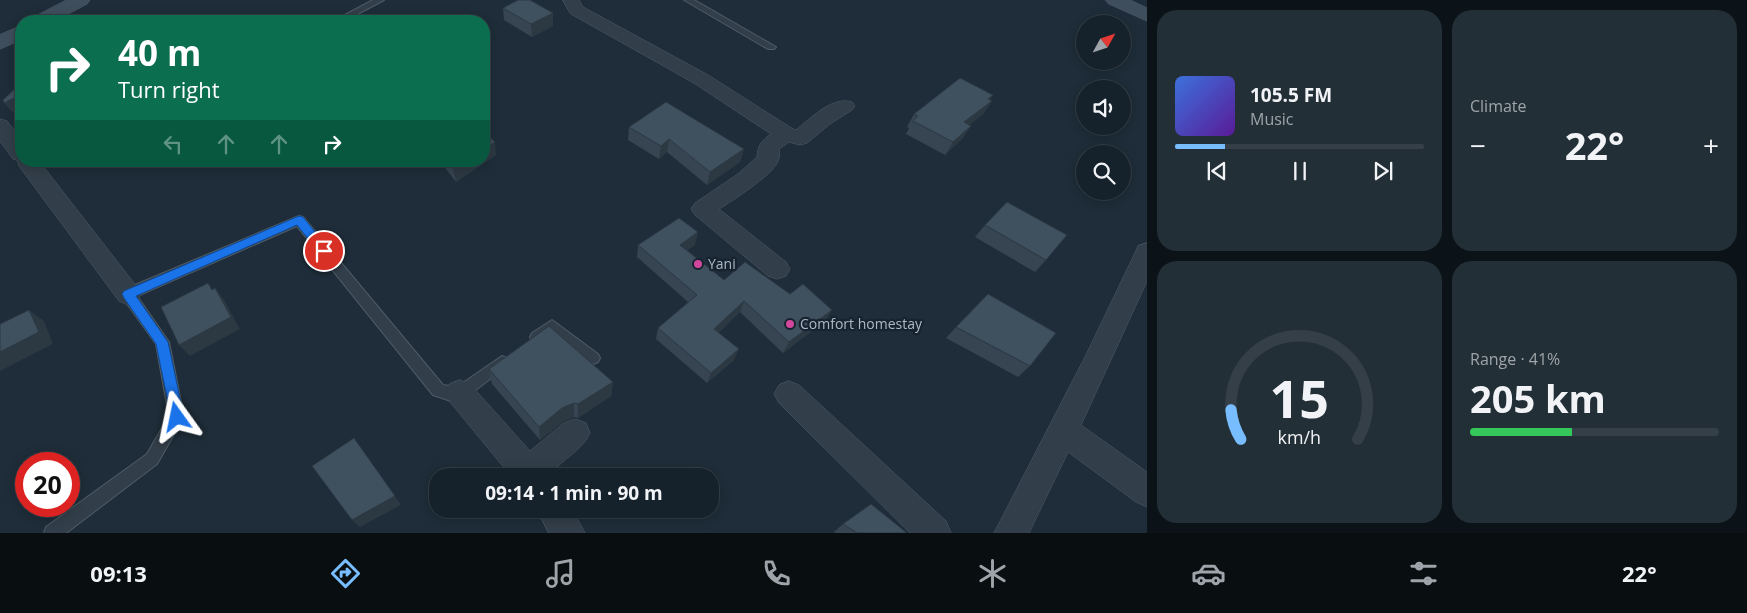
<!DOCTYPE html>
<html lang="en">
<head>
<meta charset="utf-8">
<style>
  body { margin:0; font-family:"Open Sans",sans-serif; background:#232f37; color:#f1f3f6; height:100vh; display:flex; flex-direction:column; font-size:19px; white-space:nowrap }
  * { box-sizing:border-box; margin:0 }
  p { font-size:16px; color:#9ea4a9 }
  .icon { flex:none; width:28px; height:28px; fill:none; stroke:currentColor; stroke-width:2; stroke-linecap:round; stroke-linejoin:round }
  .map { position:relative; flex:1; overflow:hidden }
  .sheet { display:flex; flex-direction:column; gap:10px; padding:10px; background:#0c1318; width:600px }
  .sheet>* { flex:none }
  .guide { position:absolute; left:15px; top:15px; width:475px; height:152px; border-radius:20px; box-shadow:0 2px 12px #0003,0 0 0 1px #353f47; background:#0b6e4f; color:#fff; overflow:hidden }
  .needle { width:32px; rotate:50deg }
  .buttons { position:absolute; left:1076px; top:15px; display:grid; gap:10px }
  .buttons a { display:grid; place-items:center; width:55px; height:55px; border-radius:50%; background:#16222b; box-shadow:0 2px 12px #0003,0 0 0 1px #353f47; font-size:25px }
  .speed { position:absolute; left:15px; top:452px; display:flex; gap:10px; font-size:25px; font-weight:700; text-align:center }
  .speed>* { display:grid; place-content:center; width:65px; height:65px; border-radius:50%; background:#16222b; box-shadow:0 2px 12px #0003,0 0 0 1px #353f47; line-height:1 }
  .speed .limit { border:8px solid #d22; background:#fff; color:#111 }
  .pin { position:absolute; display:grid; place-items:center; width:42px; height:42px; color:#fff; margin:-21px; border:2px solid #fff; border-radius:50%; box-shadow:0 1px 5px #0007 }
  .me { position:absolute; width:55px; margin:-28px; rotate:348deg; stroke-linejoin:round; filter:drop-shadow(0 0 4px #0008) }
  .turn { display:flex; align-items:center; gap:18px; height:105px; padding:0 20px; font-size:22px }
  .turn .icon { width:65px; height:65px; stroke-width:2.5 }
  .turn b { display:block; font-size:35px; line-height:42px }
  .lanes { display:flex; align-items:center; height:48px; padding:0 20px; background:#0003; justify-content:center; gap:25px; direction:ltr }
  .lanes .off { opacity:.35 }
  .big { font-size:38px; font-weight:700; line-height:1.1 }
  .sheet .card { flex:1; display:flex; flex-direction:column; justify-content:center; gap:8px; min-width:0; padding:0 18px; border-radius:20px; background:#232f37 }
  .sheet .dial { align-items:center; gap:0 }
  .dial svg { height:130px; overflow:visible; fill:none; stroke:#353f47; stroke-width:7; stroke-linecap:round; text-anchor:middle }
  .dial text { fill:#f1f3f6; stroke:none }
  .song { display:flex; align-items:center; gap:15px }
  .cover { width:60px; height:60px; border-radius:8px; background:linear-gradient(135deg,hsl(220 70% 55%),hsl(270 70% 35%)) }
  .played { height:5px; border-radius:2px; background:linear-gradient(90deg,#78bdff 20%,#353f47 20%) }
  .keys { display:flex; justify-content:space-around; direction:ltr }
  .heat { display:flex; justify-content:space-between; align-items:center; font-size:28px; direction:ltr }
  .charge { height:8px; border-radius:4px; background:linear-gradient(90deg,#34c759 41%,#353f47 0) }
  .sheet .tiles { flex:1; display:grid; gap:10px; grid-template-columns:repeat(2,1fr) }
  .trip { position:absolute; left:429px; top:468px; width:290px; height:50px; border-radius:20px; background:#16222b; box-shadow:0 2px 12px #0003,0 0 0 1px #353f47; font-weight:700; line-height:50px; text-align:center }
  .tab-bar { display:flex; height:80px; justify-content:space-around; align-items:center; background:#090e11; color:#9ea4a9 }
  .tab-bar .icon { width:35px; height:35px }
  .tab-bar .active { color:#78bdff }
  .tab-bar b { font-size:22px; color:#f1f3f6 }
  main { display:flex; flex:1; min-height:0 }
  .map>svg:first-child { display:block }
</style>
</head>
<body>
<main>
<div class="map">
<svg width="1147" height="533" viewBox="0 0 1147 533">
  <rect width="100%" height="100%" fill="#1e2d39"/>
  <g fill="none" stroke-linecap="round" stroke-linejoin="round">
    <defs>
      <g id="lane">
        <path d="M373,0H384L350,18L343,16Z"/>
        <path d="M684,0H694L776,47L774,49H768Z"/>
        <path d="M299,216L303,217L443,385L457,387L502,356L507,358L509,362L507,366L465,398L451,401L433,395L297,226L137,296L169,342L184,417L157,464L66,533H44L46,527L147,454L169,416L156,344L123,298L122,294L123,290Z"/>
        <path d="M552,320L598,354L600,358L598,362L593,364L588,362L552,334C545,338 540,344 532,341L530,337L532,333Z"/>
      </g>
      <g id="street">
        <path d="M563,0H579L583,7L708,75L793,129L796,130C811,118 832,96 852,102L855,106L852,110L830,124L807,143L800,145L789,142L779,149C779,153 780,157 778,161C773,175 733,200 719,209L786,262L790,269L786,276L777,279L768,276L695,215L691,209L695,203L738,174L757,157C758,145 761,141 771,134L694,83L571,14Z"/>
        <path d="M0,119L7,121L21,139V161H39L137,287L141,294L137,301L128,305L119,301L19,166L17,160L13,159L0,141Z"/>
        <path d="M1147,243V281L1081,425L1147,472V507L1136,502L1068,452L1029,533H994L1086,355L1135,253L1138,246Z"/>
        <path d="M460,380L470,384L530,451L564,423L575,419L586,423L590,433C582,452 560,459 550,476H511L450,402L446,393L450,384Z"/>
        <path d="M789,381L799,385L946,521L951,533H910L779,403L774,394L779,385Z"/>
        <path d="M537,509H572L585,533H549Z"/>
      </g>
      <g id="secondary">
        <path d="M67,0H90L87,4L55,21H31L34,17Z"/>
        <path d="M1106,0H1130L1147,8V21L1109,4Z"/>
        <path d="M21,26V40L0,49V35Z"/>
      </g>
    </defs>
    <use href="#lane" stroke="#4f5c67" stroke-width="2"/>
    <use href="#street" stroke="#4f5c67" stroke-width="1"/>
    <use href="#secondary" stroke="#4f5c67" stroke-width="1"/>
    <use href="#lane" fill="#323e49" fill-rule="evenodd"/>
    <use href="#street" fill="#323e49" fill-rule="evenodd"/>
    <use href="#secondary" fill="#3f4e5d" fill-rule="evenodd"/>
  </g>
  <g fill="#364551">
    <path d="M503,8L553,13V26L532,37L504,20Z"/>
    <path d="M993,95L990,100L992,101L983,114L969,125L963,138L945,155L906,134L909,128L907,127L914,114Z"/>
    <path d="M629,127L744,149L740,162L707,185L667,152L659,159L628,140Z"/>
    <path d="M496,155L456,182L440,161H484Z"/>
    <path d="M985,225L1046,260L1035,272L975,237Z"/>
    <path d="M638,245H695L687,250L724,280L790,294L832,310L825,321L783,353L740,312L718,333L734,360L707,383L656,339L658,328L688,302L637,257Z"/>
    <path d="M956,327L1030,366L1018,377L946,338Z"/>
    <path d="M489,369L613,382L611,396L578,418L574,417L563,422L540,440L492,384Z"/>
    <path d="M843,524L907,533H836L834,532Z"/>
  </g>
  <g fill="#2c3842">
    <path d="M553,13V26L532,37L531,24Z"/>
    <path d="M21,95V113L16,116L4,103Z"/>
    <path d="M993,95L988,104L992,101L983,114L956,135L964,122Z"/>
    <path d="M971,126L963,138L945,155L953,142Z"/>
    <path d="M669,139L667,152L659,159L661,146Z"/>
    <path d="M495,142L496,155L456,182L453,169L465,161H484V149Z"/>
    <path d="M744,149L740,162L707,185L710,172Z"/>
    <path d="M698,232L695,245L678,257L680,245Z"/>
    <path d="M215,288L224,300L240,329L190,356L179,345Z"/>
    <path d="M744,301L740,312L710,340L714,329Z"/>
    <path d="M29,310L44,321L53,344L0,371V352Z"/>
    <path d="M832,310L825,321L783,353L789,342Z"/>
    <path d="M739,349L734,360L707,383L711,373Z"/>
    <path d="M613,382L611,396L578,418V404Z"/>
    <path d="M574,403V417L563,422L540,440L539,427L562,408Z"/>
    <path d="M395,496L401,505L360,527L352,520Z"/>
  </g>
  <g fill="#3f505e" stroke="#2c3842">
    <path d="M518,0H530L553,13L531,24L503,8Z"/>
    <path d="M960,78L993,95L988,99L992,101L964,122L971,126L953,142L913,121L918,116L914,114Z"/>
    <path d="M21,83V95L4,103L3,100Z"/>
    <path d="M666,102L744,149L710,172L669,139L661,146L629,127Z"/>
    <path d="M484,132L495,142L484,149Z"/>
    <path d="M447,161H465L453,169Z"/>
    <path d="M1007,202L1067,235L1046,260L985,225Z"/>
    <path d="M679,218L698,232L680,245L724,280L745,262L790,294L803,284L832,310L789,342L744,301L714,329L739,349L711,373L658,328L697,295L638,245Z"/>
    <path d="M208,283L212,290L215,288L231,317L179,345L161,307Z"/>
    <path d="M988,294L1056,333L1030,366L956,327Z"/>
    <path d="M29,310L39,332L0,352V324Z"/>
    <path d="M549,326L613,382L578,404L574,403L562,408L539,427L489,369Z"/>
    <path d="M354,438L395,496L352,520L312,466Z"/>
    <path d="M871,504L907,533H857L843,524Z"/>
  </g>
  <path fill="#1a73e8" stroke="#114b97" d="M299,216L303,217L328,248L330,251L328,254H320L297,225L136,296L168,342L184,417L182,421L177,423L172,421L156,344L124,298L122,294L124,291Z"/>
  <g fill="#d1479c" stroke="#17232e" stroke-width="2">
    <circle cx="698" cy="264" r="5"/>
    <circle cx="790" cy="324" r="5"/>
  </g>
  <g text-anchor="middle" stroke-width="4.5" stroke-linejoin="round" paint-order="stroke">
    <g font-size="14" fill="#acb9c6" stroke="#17232e" text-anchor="start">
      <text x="708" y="269">Yani</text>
      <text x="800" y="329">Comfort homestay</text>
    </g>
  </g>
</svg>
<div class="buttons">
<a><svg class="needle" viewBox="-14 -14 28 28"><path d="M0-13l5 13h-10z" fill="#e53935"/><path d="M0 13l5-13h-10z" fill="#9ea4a9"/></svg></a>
<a><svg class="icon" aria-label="sound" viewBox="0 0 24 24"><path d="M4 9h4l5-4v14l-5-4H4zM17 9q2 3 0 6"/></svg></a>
<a><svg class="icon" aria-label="search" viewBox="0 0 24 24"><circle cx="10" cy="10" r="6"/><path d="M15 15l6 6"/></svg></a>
</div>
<div class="speed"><div class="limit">20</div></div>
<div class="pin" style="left:324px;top:251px;background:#d93025"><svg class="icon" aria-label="arrive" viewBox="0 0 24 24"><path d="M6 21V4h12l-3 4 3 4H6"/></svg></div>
<svg class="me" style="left:177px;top:417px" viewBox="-20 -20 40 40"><path d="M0-17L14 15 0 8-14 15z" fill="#1a73e8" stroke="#fff" stroke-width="4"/></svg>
<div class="trip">09:14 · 1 min · 90 m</div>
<div class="guide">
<div class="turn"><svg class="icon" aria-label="right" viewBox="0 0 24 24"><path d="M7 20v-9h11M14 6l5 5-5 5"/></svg><div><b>40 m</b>Turn right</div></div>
<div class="lanes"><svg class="icon off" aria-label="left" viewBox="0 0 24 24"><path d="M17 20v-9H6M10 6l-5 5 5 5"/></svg><svg class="icon off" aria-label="ahead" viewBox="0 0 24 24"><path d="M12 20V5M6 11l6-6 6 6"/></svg><svg class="icon off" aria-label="ahead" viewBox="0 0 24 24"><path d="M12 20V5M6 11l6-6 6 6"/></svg><svg class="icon" aria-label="right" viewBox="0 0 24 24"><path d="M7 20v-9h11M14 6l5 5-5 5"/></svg></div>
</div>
</div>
<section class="sheet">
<div class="tiles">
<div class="card">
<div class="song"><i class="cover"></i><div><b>105.5 FM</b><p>Music</p></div></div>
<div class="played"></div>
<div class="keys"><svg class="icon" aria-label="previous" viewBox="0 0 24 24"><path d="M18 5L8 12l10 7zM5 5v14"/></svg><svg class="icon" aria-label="pause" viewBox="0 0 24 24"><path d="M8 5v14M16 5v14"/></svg><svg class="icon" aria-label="next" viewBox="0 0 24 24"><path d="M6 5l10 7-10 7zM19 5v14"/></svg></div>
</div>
<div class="card"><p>Climate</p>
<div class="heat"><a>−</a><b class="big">22°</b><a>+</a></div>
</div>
<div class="card dial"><svg viewBox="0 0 100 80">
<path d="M14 69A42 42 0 1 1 86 69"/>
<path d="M14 69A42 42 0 0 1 8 51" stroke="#78bdff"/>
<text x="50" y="56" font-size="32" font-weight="700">15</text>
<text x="50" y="72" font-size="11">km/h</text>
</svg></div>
<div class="card"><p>Range · 41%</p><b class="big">205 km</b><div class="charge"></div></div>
</div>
</section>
</main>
<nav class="tab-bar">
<b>09:13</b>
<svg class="icon active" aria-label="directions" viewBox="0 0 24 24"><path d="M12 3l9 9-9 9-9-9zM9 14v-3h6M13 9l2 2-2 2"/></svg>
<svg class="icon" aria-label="music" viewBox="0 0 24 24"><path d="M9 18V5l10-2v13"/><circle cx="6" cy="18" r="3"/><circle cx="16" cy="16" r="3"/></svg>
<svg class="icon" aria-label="phone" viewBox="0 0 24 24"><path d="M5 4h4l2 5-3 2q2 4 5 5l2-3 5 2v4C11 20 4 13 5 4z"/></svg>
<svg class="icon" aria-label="climate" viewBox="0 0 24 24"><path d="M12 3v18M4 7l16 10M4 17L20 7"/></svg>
<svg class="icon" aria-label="car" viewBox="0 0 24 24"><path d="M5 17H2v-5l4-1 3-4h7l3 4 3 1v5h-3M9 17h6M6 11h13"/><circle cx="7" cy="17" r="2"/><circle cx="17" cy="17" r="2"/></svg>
<svg class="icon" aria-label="filters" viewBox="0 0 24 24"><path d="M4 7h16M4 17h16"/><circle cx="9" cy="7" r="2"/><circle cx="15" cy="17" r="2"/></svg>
<b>22°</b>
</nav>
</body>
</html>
